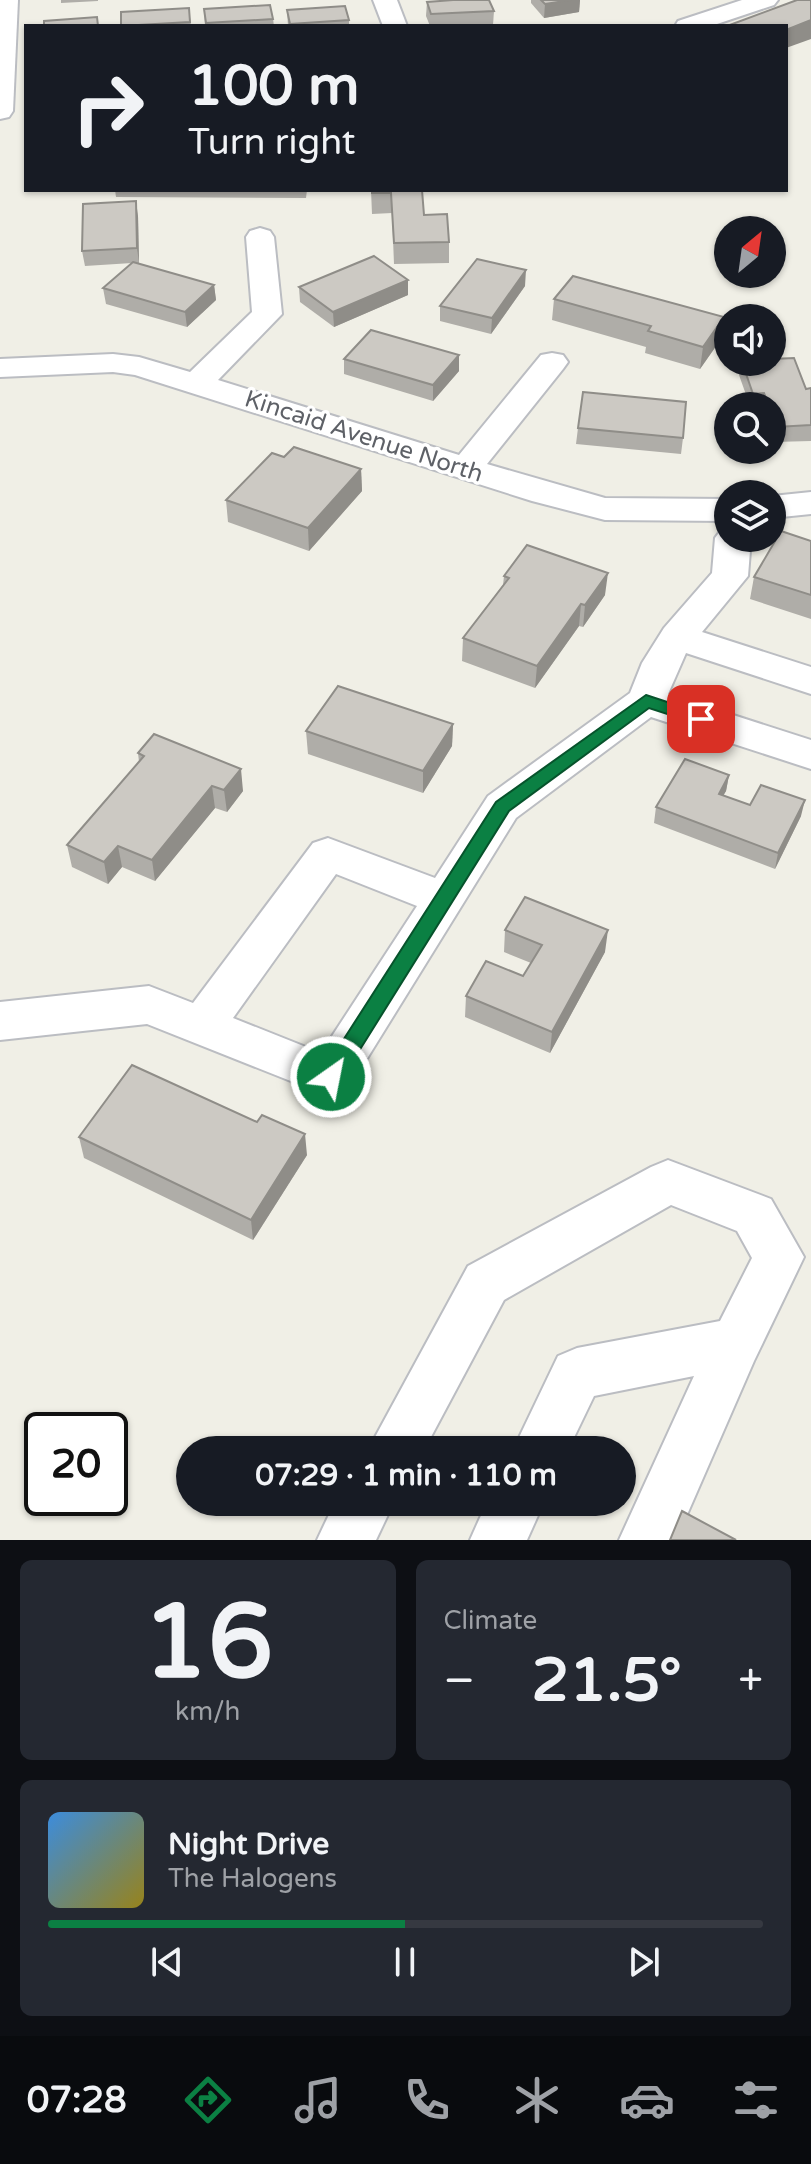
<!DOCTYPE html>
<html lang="en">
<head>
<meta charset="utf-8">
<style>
  body { margin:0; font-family:"Varela Round",sans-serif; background:#242831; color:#f1f3f6; height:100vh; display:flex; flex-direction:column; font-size:30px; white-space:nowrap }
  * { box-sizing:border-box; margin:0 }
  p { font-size:26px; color:#9ea1a6 }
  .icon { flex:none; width:44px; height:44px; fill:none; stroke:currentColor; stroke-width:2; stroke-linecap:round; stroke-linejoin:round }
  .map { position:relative; height:1540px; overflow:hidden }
  .sheet { display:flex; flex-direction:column; gap:20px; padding:20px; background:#0d0f14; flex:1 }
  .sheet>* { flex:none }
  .top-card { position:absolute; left:24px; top:24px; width:764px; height:168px; border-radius:0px; box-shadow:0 2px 6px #0004; background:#171b24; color:#f1f3f6; overflow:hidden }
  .needle { width:52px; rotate:29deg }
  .buttons { position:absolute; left:714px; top:216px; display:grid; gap:16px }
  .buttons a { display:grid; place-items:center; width:72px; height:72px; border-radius:50%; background:#171b24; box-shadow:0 2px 6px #0004; font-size:40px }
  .speed { position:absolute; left:24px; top:1412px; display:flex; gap:16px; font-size:40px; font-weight:700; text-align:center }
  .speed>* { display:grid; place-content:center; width:104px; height:104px; border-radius:50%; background:#171b24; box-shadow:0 2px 6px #0004; line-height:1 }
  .speed .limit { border:4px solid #111; border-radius:12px; background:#fff; color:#111 }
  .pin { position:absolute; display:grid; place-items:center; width:68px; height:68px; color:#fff; margin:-34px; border-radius:16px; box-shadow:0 4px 12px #0006 }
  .me { position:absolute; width:88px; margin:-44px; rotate:33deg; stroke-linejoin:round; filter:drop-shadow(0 0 6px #0008) }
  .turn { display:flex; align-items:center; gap:28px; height:168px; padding:0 32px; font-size:36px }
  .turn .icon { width:104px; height:104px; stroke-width:2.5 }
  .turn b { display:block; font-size:56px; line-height:68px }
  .big { font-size:60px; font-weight:700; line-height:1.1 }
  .sheet .widget { flex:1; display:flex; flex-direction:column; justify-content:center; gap:12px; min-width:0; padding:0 28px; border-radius:12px; background:#242831 }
  .sheet .dial { align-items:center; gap:0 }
  .dial b { font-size:104px; line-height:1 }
  .song { display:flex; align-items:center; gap:24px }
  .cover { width:96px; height:96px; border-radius:12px; background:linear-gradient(135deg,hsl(210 70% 55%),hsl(50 70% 35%)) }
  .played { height:8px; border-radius:4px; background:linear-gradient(90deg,#0b8043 50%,#363941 50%) }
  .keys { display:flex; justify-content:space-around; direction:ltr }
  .heat { display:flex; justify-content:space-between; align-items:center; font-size:44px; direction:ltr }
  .sheet .tiles { flex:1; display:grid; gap:20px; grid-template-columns:1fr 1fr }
  .widget:last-child { grid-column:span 2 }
  .trip { position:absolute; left:176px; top:1436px; width:460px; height:80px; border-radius:40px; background:#171b24; box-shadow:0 2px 6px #0004; font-weight:700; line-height:80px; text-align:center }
  .dock { display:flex; height:128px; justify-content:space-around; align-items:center; background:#090b0e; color:#9ea1a6 }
  .dock .icon { width:56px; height:56px }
  .dock .selected { color:#0b8043 }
  .dock b { font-size:36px; color:#f1f3f6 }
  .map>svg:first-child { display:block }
</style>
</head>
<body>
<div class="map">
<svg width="811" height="1540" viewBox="0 0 811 1540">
  <rect width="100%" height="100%" fill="#f0efe6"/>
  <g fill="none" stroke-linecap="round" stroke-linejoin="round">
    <defs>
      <g id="minor">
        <path d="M0,0H18L13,111L9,117L0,119Z"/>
        <path d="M373,0H397L407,26H383Z"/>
        <path d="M742,0H778L774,5L711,26H675L678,21Z"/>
        <path d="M260,228L270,231L274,237L282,314L218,380L459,455L541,355L552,353L563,355L568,362L563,369L487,464L605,498L728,499V521L605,520L532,501L135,375L113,372L0,377V359L113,354L139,357L190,372L252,312L246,237L250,231Z"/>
        <path d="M811,492V514L772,518V496Z"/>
        <path d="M728,528V538H751L748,576L702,632L811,667V694L686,653L668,694L811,740V769L651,717L516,818L347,1091L331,1097L147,1024L0,1040V1002L149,986L193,1003L313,843L328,838L435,878L488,796L630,693L642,663L664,628L712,573L715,538L721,530ZM336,874L417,906L321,1053L233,1018Z"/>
        <path d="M668,1160L771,1199L804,1257L754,1361L676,1540H619L694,1376L594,1396L568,1450H513L558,1356L577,1348L720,1321L752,1258L737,1231L671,1205L504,1300L424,1450H368L468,1266L651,1167Z"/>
        <path d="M335,1502H394L376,1540H317Z"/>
        <path d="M487,1502H544L527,1540H470Z"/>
      </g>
    </defs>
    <use href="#minor" stroke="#bbbdc2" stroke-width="4"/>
    <use href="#minor" fill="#fff" fill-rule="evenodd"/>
  </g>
  <g fill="#afada8">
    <path d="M61,0H98V1L61,3Z"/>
    <path d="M531,0H580L579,12L544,18L531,3Z"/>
    <path d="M427,2L494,11L493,25L430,26L426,16Z"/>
    <path d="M189,8L191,26H121Z"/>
    <path d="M204,9L273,19L274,26H205Z"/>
    <path d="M287,10L349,20V26H288Z"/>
    <path d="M115,190H307L306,198L116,197Z"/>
    <path d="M371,190H422L424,215L449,242V263L394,264L392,213L372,214Z"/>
    <path d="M138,216L139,263H136L214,285L216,300L187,327L106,304L103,288L132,263L85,266L82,251Z"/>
    <path d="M525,286L491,334L440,321V306Z"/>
    <path d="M299,287L408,295L334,327L300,302Z"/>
    <path d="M554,299L721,339L700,369L645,353L646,347L552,320Z"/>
    <path d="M459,355V371L433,401L344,374V359Z"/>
    <path d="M741,362H772L806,389L811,388V441L774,442L772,438V406H750L739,375Z"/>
    <path d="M578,428L683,438L681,454L576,444Z"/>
    <path d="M284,457L361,469L362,491L309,551L228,522L226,500Z"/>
    <path d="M811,541V619L750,599L754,577Z"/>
    <path d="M504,576L605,595L583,627L579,626L535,688L462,661L463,638L503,585Z"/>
    <path d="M453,724L452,746L423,793L308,754L306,731Z"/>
    <path d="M138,753L243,791L227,812L215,808L155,881L122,867L108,884L72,867L67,845L139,762Z"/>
    <path d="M729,775L726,791L723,795L750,805L801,816L775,869L654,823L656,807Z"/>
    <path d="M505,930L605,952L550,1053L465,1017L466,996L523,976L531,963L504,952Z"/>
    <path d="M79,1137L307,1155L253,1240L84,1158Z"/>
  </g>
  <g fill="#8f8d88">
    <path d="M571,0H580L579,12L544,18L545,4Z"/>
    <path d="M811,20V39L786,48V30Z"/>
    <path d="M136,201L138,216L139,263L137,248Z"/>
    <path d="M526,270L525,286L491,334L492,318Z"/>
    <path d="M408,280V295L334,327L333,312Z"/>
    <path d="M214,285L216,300L187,327L185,312Z"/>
    <path d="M724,317L721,339L700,369L703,347Z"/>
    <path d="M459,355V371L433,401V385Z"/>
    <path d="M361,469L362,491L309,551L308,528Z"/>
    <path d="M608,573L605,595L583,627L585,605Z"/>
    <path d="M581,604L579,626L535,688L537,666Z"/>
    <path d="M453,724L452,746L423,793V771Z"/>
    <path d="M241,769L243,791L227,812L224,790Z"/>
    <path d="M729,775L726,791L716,809L719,794Z"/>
    <path d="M212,786L215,808L155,881L152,860Z"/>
    <path d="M805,800L801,816L775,869L778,853Z"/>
    <path d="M118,846L122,867L108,884L104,862Z"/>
    <path d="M608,930L605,952L550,1053L552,1032Z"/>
    <path d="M305,1134L307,1155L253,1240L251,1220Z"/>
  </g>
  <g fill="#ccc9c3" stroke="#8f8d88" stroke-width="2">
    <path d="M453,0H489L494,11L431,14L427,2Z"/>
    <path d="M541,0H571L545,4Z"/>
    <path d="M797,0H811V20L786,30V26H727Z"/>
    <path d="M270,5L273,19L206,23L204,9Z"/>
    <path d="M345,6L349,20L290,24L287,10Z"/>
    <path d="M189,8L190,22L121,26V12Z"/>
    <path d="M97,17L98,26H44V21Z"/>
    <path d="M372,190H422L424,215L447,214L449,242L394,243L391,193H372Z"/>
    <path d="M136,201L137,248L82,251L83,204Z"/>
    <path d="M374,256L408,280L333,312L299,287Z"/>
    <path d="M477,259L526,270L492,318L440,306Z"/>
    <path d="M133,262L214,285L185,312L103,288Z"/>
    <path d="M573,276L724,317L703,347L648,331L651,326L554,299Z"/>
    <path d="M371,330L459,355L433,385L344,359Z"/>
    <path d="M794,358L806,389L811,388V425L776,427L772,415V406H769L764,393L753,394L742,362H772V359Z"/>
    <path d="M583,392L686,402L683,438L578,428Z"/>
    <path d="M294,447L361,469L308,528L226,500L272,453L284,457Z"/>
    <path d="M781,531L811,541V595L754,577Z"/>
    <path d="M527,545L608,573L585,605L581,604L537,666L463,638L509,578L504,576Z"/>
    <path d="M338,686L453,724L423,771L306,731Z"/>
    <path d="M154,734L241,769L224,790L212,786L152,860L118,846L104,862L67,845L144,756L138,753Z"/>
    <path d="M685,759L729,775L719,794L750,805L761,785L805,800L778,853L656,807Z"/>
    <path d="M525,897L608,930L552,1032L466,996L486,961L523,976L542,945L505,930Z"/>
    <path d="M132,1065L257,1122L262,1115L305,1134L251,1220L79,1137Z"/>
    <path d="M682,1511L736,1540H670Z"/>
  </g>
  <path fill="#0b8043" stroke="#07532c" stroke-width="2" d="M646,695L707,715L710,719L701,725L649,708L509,811L339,1083L331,1086L324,1083L321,1077L324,1070L496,802Z"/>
  <g text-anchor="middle" stroke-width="7" stroke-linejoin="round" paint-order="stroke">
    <g font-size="24" fill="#5e6167" stroke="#fff">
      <text transform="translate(364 436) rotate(18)" y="8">Kincaid Avenue North</text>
    </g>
  </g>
</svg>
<div class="buttons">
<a><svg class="needle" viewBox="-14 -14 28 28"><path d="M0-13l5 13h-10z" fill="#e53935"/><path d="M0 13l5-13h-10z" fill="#9ea1a6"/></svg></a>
<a><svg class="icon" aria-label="sound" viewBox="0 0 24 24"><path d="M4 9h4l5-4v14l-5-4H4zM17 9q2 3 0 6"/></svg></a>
<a><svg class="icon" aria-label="search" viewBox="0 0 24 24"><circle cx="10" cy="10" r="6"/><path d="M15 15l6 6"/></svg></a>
<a><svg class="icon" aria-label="layers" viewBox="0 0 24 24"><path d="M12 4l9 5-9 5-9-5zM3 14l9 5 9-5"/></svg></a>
</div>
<div class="speed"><div class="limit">20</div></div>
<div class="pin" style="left:701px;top:719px;background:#d93025"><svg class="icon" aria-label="arrive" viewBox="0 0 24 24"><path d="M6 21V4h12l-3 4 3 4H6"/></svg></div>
<svg class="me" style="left:331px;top:1077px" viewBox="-20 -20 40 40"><circle r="17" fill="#0b8043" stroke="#fff" stroke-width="3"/><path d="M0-11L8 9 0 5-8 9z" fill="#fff"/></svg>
<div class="trip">07:29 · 1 min · 110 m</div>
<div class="top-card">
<div class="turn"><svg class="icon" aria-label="right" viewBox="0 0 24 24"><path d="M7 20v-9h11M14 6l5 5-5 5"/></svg><div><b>100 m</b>Turn right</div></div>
</div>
</div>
<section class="sheet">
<div class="tiles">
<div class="widget dial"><b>16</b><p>km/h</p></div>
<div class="widget"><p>Climate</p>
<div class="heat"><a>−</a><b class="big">21.5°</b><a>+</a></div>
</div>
<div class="widget">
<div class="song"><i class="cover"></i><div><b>Night Drive</b><p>The Halogens</p></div></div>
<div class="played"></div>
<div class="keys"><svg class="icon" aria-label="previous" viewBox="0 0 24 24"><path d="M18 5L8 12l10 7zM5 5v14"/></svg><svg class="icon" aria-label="pause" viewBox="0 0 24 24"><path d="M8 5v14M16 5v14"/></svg><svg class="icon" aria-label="next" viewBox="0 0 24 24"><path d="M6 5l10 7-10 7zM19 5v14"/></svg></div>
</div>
</div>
</section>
<nav class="dock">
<b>07:28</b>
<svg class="icon selected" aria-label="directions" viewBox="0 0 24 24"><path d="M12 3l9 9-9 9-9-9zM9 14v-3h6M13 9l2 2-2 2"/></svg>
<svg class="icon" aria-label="music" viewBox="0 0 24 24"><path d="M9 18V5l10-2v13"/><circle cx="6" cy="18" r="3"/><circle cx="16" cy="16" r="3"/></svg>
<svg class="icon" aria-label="phone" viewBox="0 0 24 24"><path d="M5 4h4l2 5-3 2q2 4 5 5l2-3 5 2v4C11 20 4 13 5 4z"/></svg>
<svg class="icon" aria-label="climate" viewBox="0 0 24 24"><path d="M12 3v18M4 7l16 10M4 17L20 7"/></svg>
<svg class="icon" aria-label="car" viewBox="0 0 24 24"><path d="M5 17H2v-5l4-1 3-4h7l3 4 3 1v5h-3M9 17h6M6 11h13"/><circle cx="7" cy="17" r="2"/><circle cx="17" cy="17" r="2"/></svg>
<svg class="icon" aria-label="filters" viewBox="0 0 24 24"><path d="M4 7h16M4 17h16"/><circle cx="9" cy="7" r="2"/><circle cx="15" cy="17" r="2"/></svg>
</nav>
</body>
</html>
